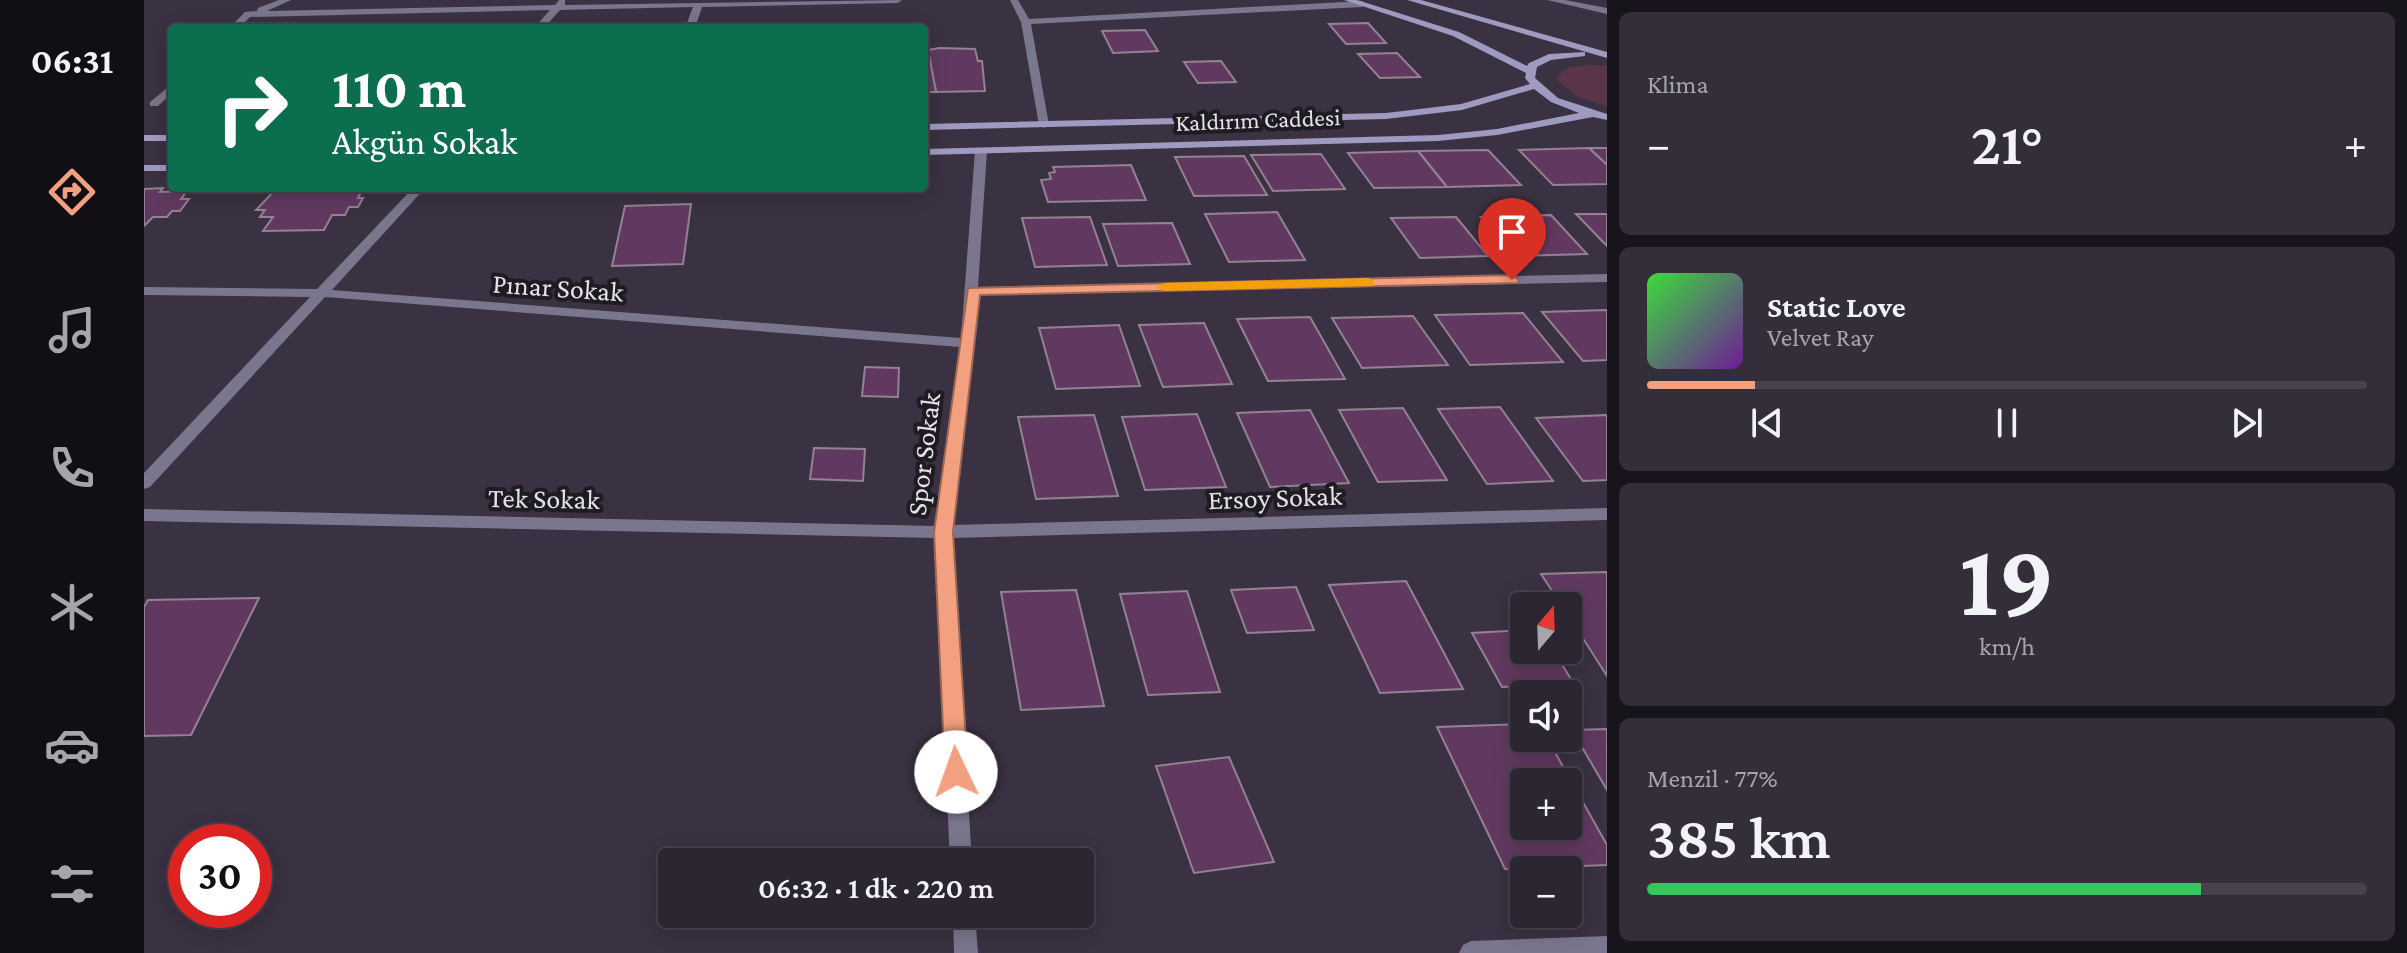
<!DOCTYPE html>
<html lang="tr">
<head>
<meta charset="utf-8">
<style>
  body { margin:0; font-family:"Crimson Pro",serif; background:#342d3a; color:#f1f3f6; height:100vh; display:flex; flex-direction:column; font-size:30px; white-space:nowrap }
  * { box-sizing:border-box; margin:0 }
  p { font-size:26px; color:#a6a5ac }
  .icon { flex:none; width:44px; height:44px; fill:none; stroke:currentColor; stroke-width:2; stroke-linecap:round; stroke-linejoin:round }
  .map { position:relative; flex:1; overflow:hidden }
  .panel { display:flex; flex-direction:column; gap:12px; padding:12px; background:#18141c; width:800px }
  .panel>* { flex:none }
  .top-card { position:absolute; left:24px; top:24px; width:760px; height:168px; border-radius:8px; box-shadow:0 4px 20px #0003,0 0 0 2px #48424d; background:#0b6e4f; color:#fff; overflow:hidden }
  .needle { width:52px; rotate:19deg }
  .buttons { position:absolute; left:1366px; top:592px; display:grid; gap:16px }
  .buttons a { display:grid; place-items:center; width:72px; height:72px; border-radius:8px; background:#2c2532; box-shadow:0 4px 20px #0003,0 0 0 2px #48424d; font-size:40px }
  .speed { position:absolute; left:24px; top:824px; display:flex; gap:16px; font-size:40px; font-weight:700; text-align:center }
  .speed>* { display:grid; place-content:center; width:104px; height:104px; border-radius:50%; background:#2c2532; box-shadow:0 4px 20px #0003,0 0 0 2px #48424d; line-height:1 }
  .speed .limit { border:12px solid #d22; background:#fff; color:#111 }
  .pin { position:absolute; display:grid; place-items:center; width:68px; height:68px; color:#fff; margin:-82px -34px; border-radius:50% 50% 50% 0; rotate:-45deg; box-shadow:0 0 8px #0007 }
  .pin .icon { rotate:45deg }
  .me { position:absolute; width:88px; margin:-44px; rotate:357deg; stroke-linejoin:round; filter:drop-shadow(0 0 6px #0008) }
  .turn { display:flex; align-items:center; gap:28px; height:168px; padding:0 32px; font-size:36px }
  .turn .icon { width:104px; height:104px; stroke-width:2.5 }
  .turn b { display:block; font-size:56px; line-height:68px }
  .big { font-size:60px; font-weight:600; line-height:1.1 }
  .panel .card { flex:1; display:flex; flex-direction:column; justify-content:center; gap:12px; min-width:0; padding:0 28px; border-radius:12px; background:#342d3a }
  .panel .dial { align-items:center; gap:0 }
  .dial b { font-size:104px; line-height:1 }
  .song { display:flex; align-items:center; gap:24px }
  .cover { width:96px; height:96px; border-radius:12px; background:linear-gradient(135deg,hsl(120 70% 55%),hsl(280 70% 35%)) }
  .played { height:8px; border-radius:4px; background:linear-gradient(90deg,#f2a080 15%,#48424d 15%) }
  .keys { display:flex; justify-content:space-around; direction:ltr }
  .heat { display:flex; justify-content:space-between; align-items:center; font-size:44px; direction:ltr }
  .charge { height:12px; border-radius:6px; background:linear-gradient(90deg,#34c759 77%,#48424d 0) }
  .trip { position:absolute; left:514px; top:848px; width:436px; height:80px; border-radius:8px; background:#2c2532; box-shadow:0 4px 20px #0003,0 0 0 2px #48424d; font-weight:600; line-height:80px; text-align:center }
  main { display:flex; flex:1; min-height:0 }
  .tabs { display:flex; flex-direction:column; width:144px; justify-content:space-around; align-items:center; background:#120f14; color:#a6a5ac }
  .tabs .icon { width:56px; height:56px }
  .tabs .active { color:#f2a080 }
  .tabs b { font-size:36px; color:#f1f3f6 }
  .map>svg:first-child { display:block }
</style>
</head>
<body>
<main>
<nav class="tabs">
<b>06:31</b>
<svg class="icon active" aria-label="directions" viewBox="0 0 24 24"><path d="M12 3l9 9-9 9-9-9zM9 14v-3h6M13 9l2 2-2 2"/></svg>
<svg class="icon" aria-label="music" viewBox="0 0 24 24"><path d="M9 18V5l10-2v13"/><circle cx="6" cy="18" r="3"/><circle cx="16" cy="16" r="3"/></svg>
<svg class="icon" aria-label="phone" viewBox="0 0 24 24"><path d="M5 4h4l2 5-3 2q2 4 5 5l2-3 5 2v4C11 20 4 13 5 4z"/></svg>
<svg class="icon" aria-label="climate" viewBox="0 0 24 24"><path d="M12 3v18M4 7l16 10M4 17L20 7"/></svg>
<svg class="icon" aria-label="car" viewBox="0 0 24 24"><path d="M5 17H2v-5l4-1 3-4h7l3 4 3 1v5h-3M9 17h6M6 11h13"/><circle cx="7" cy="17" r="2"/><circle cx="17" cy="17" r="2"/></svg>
<svg class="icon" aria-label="filters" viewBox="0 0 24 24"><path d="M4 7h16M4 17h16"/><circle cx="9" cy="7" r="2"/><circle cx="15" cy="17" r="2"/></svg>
</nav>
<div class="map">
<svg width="1463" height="953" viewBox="0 0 1463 953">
  <rect width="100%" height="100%" fill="#3a3142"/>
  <path fill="#5a3549" d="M1446,65L1463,66V106L1432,96L1414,81L1413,76L1426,67Z"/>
  <g fill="#613960" stroke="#938292" stroke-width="2" fill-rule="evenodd">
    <path d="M1224,23L1242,43L1202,44L1185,24Z"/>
    <path d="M1001,30L1014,51L969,53L958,31Z"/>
    <path d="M795,48L831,49L834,61H838L841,91L792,92L784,50Z"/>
    <path d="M780,50H784L792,92H780Z"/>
    <path d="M1253,53L1276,77L1236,78L1214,54Z"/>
    <path d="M1077,61L1092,82L1054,83L1040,62Z"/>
    <path d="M1445,148H1463V165Z"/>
    <path d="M1445,148L1463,165V184L1409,185L1375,150Z"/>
    <path d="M1344,150L1377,185L1303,187L1274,151Z"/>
    <path d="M1274,151L1303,187L1230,188L1204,153Z"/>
    <path d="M1177,154L1201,189L1129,191L1107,155Z"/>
    <path d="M1100,156L1123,195L1050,196L1031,157Z"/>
    <path d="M987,165L1002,200L904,202L897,180L907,179L905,173L911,172L909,167Z"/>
    <path d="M19,188L16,192L43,191L37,199H45L36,211H28L23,217H9L0,226V189Z"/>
    <path d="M219,188L214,198H219L214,207H205L201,215H188L180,230L119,231L129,217H116L121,210H112L131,190Z"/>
    <path d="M547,204L539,264L468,266L481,206Z"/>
    <path d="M1133,212L1161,260L1085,262L1061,214Z"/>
    <path d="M1432,214H1463V246Z"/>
    <path d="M1407,215L1443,254L1369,256L1337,217Z"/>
    <path d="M946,217L963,265L891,267L878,218Z"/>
    <path d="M1312,217L1344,256L1276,258L1247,218Z"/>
    <path d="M1028,223L1046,264L974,266L959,224Z"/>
    <path d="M1463,310V360L1439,361L1398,312Z"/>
    <path d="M1379,313L1419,362L1326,365L1291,315Z"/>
    <path d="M1269,316L1304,365L1218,368L1188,318Z"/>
    <path d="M1166,317L1201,379L1124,381L1093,319Z"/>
    <path d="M1060,323L1088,384L1019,387L995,325Z"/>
    <path d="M975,325L996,386L912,389L895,328Z"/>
    <path d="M721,367L755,368L754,397L718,396Z"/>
    <path d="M1356,407L1409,481L1343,484L1294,409Z"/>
    <path d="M1259,408L1303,480L1234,482L1195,410Z"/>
    <path d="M1166,410L1205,483L1126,487L1093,413Z"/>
    <path d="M1053,414L1082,487L1001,490L978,417Z"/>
    <path d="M950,415L974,496L892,499L874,417Z"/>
    <path d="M1463,415V480L1439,481L1392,418Z"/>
    <path d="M670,448L721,449L719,481L666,479Z"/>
    <path d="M1463,572V676L1424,615V606H1418L1397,574Z"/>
    <path d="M1262,581L1319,689L1236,693L1185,585Z"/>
    <path d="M1152,587L1170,630L1103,633L1087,590Z"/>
    <path d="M932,590L960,706L877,710L857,592Z"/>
    <path d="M1043,591L1076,692L1004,695L976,594Z"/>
    <path d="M115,598L47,735L0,736V607L4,600Z"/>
    <path d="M1380,630V650H1409L1430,684L1358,687L1328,633Z"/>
    <path d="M1380,724V738H1403L1463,845V865L1361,869L1293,727ZM1380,782H1424V826H1380Z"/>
    <path d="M1463,729V790L1428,730Z"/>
    <path d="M1085,757L1130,862L1050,873L1012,766Z"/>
  </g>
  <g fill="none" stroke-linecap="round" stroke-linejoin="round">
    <g fill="#79768d" fill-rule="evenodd">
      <path d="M135,0H147L123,11L411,5L415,0H421V5L758,0L754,3L558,7L551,28H541L549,7L416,10L400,28H390L406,10L106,17L95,28H85L101,12L113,11L114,8Z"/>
      <path d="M866,0H874L885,19L1218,1L1222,4L1218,7L887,24L905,125L900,128L895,125L877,22Z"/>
      <path d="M1403,0H1421L1463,8V14Z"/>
      <path d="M28,84V93L14,106H6V102Z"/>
      <path d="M837,148L843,151L834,287L1463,274V282L834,295L831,343L808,525L1463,508V520L808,538L828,862H806L791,538L0,521V509L791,526L816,347L181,297L6,487L0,489V473L166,297L0,295V287L173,289L269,188H281L188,290L817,338L831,151Z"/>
      <path d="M809,914H831L834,953H810Z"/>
      <path d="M1463,936V953H1315L1319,945L1327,941Z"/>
    </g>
    <g fill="#9f9abf" fill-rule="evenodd">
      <path d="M1200,0H1213L1315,32L1383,66L1385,63L1405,54L1441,52V56L1407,60L1393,67L1391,78L1414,98L1463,114V120L1449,117L1353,135L1294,141L780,155V149L1294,135L1353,129L1435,113L1407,102L1390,89L1318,110L1242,119L780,130V124L1242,113L1317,104L1386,84L1381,78L1382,73L1309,36Z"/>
      <path d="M1263,0H1277L1463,52V58Z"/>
      <rect x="0" y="135" width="28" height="6"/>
      <rect x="0" y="165" width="28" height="6"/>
    </g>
  </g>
  <path fill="#f2a080" stroke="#9d6853" stroke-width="2" d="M1368,275L1375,280L1373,283L836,295L809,532L824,772L820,779L812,783L804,779L801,772L790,532L824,288Z"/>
  <path fill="#f59e0b" d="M1224,278L1229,280V286L1020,291L1012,287L1020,283Z"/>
  <g text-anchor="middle" stroke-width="8" stroke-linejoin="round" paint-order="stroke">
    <g font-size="24" fill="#e6e0eb" stroke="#1f1b22">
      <text transform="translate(1114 120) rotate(-2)" y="8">Kaldırım Caddesi</text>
    </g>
    <g font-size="28" fill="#e6e0eb" stroke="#1f1b22">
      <text transform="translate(414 287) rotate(4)" y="10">Pınar Sokak</text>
      <text transform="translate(779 454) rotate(-83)" y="10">Spor Sokak</text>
      <text transform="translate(1131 497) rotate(-2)" y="10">Ersoy Sokak</text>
      <text transform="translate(400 498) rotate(1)" y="10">Tek Sokak</text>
    </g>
  </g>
</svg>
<div class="buttons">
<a><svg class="needle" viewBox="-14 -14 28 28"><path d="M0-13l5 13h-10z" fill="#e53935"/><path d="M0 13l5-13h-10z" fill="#a6a5ac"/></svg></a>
<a><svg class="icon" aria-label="sound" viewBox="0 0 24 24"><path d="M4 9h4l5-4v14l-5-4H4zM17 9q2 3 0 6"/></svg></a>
<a>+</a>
<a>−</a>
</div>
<div class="speed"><div class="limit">30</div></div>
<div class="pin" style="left:1368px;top:280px;background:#d93025"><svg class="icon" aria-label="arrive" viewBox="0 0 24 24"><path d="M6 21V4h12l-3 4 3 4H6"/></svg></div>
<svg class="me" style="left:812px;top:772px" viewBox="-20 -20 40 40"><circle r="19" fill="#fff"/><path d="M0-13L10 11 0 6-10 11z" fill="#f2a080"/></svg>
<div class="trip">06:32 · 1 dk · 220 m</div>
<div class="top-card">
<div class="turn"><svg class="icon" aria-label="right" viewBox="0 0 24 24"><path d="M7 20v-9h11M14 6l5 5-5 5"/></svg><div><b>110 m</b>Akgün Sokak</div></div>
</div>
</div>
<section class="panel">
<div class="card"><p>Klima</p>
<div class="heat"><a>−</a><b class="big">21°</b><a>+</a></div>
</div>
<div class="card">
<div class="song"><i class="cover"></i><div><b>Static Love</b><p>Velvet Ray</p></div></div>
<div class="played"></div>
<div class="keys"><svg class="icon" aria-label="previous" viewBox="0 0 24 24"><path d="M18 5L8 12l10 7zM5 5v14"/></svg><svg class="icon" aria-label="pause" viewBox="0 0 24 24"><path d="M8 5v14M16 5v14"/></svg><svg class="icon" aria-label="next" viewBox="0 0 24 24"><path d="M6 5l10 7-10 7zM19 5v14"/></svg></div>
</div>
<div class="card dial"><b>19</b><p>km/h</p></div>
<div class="card"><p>Menzil · 77%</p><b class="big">385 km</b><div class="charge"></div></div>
</section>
</main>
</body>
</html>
